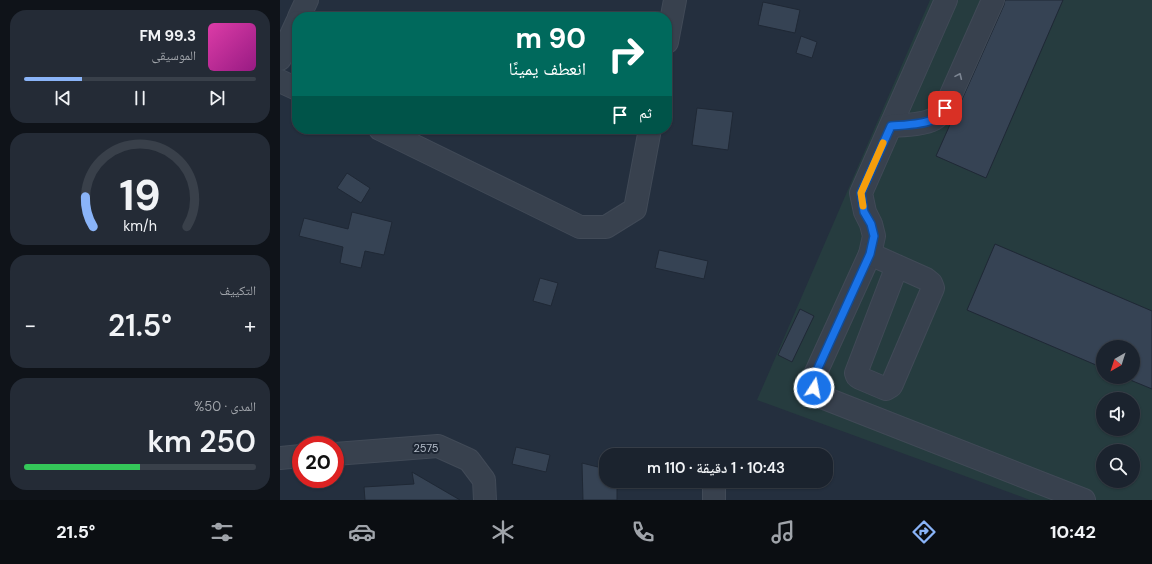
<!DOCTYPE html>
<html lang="ar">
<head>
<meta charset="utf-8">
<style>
  body { margin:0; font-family:"DM Sans","Noto Naskh Arabic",sans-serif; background:#242b36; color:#f1f3f6; direction:rtl; height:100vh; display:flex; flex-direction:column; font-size:15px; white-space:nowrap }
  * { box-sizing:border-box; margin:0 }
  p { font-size:13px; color:#a0a4aa }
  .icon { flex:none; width:22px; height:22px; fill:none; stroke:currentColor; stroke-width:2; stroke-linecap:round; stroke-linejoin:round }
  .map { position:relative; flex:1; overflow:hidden; direction:ltr }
  .panel { display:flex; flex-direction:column; gap:10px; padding:10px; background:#0f1319; width:280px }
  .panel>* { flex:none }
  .guide { position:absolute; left:12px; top:12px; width:380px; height:122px; border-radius:16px; box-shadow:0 1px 3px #0004,0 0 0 1px #39404a; direction:rtl; background:#00695c; color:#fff; overflow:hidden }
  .needle { width:26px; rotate:219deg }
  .tools { position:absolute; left:816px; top:340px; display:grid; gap:8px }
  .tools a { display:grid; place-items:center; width:44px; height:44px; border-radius:50%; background:#1b232e; box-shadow:0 1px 3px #0004,0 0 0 1px #39404a; font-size:20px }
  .speed { position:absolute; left:12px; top:436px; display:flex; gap:8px; font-size:20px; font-weight:700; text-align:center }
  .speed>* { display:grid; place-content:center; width:52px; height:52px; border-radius:50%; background:#1b232e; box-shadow:0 1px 3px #0004,0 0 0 1px #39404a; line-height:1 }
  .speed .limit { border:6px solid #d22; background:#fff; color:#111 }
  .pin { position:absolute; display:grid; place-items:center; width:34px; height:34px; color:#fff; margin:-17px; border-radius:8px; box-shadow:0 2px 6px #0006 }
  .me { position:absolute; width:44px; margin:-22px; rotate:11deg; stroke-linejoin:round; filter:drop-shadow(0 0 3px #0008) }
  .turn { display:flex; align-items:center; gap:14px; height:84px; padding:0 20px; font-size:18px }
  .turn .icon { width:52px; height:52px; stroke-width:2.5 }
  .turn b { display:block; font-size:28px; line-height:34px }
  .then { display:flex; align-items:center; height:38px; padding:0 20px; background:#0003; gap:8px; font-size:15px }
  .big { font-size:30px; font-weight:600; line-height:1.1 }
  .panel .card { flex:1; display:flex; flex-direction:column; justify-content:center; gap:6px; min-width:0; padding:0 14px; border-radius:16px; background:#242b36 }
  .panel .dial { align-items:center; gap:0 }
  .dial svg { height:104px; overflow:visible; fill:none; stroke:#39404a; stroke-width:7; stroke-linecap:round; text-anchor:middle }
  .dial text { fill:#f1f3f6; stroke:none }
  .song { display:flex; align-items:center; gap:12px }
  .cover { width:48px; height:48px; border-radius:6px; background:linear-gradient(135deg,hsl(320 70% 55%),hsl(310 70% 35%)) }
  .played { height:4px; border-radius:2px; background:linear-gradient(90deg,#8ab4f8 25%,#39404a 25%) }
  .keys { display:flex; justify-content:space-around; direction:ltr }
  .heat { display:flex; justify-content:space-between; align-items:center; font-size:22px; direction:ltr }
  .charge { height:6px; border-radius:3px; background:linear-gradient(90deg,#34c759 50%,#39404a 0) }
  .trip { position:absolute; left:319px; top:448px; width:234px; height:40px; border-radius:16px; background:#1b232e; box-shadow:0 1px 3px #0004,0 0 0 1px #39404a; font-weight:600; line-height:40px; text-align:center; direction:rtl }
  .menu { display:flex; height:64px; justify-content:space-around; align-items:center; background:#0b0e12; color:#a0a4aa }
  .menu .icon { width:28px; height:28px }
  .menu .selected { color:#8ab4f8 }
  .menu b { font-size:18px; color:#f1f3f6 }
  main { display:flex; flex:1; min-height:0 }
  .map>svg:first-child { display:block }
</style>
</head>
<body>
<main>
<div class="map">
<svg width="872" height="500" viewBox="0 0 872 500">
  <rect width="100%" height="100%" fill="#242f3e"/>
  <path fill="#263c3f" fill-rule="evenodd" d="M650,0H872V500H750L477,400ZM823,347H853V377H823ZM823,399H853V429H823ZM823,451H853V481H823Z"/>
  <g fill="#364354" stroke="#1f2835">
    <path d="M725,0H783L706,178L656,156L672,120L676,113L724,5Z"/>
    <path d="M483,2L520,10L515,33L478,25Z"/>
    <path d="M521,36L537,42L532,58L516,53Z"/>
    <path d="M417,108L453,112L448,150L412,145Z"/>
    <path d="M67,173L90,188L81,203L57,188Z"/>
    <path d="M72,212L112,222L104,255L85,251L81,268L60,263L63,247L19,236L24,218L68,229Z"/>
    <path d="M715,244L872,311V389L843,377H853V347H823V368L687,310Z"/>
    <path d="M379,250L428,261L424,279L375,268Z"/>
    <path d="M260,278L278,283L271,306L253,301Z"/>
    <path d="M520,309L534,316L512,362L498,355Z"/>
    <path d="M236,447L270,455L266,472L232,464Z"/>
    <path d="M302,463L322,468L323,483H337V500H303Z"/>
    <path d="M132,472L180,500H85L84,487L134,484Z"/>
  </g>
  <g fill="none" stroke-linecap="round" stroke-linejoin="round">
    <defs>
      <g id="minor">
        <path d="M666,0L581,193L585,212L591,224L594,236L590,254L533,379L534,388L539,396L804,500"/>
        <path d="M19,17L27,0"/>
        <path d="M387,42L395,0"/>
        <path d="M0,59L17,22"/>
        <path d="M0,81L17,89"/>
        <path d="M611,126C623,125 643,125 654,119C659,116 662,112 665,108L713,0"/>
        <path d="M100,129L300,227H326L355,209L370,129"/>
        <path d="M590,254L646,279L651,283L653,288L612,384L611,386L606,389L580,378L577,376L576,373L617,266"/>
        <path d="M55,454L158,446L189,460L204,480L205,500"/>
        <path d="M0,458L21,456"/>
        <path d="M434,481V500"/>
      </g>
    </defs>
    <use href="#minor" stroke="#414a57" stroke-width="24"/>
    <use href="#minor" stroke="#38414e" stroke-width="22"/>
  </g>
  <defs><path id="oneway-chevron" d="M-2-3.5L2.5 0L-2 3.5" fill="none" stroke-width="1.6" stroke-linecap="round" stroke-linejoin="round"/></defs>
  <use stroke="#7c8592" href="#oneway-chevron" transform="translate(679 76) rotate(-66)"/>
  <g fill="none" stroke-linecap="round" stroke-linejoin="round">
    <defs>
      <path id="route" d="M534,388L533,379L590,254L594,236L591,224L584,212L581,193L611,126C623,125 643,125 654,119C659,116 662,112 665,108"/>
    </defs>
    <use href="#route" stroke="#114b97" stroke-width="10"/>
    <use href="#route" stroke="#1a73e8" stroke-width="7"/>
    <path stroke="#f59e0b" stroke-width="7" d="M583,206L581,193L603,143"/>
  </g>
  <g text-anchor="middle" stroke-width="4" stroke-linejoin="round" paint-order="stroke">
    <g font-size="11" fill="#b4bcc9" stroke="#1d2633">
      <text x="146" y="452">2575</text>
    </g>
  </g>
</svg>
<div class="tools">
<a><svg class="needle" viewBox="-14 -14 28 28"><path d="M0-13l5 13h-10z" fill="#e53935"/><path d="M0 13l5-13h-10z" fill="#a0a4aa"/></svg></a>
<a><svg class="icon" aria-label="sound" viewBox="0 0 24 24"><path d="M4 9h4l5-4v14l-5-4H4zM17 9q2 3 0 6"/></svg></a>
<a><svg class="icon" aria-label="search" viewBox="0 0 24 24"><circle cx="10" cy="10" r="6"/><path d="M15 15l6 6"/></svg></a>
</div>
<div class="speed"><div class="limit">20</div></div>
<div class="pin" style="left:665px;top:108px;background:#d93025"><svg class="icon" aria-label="arrive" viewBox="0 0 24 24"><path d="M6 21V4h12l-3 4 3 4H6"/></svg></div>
<svg class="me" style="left:534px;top:388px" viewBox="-20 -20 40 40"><circle r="17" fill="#1a73e8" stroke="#fff" stroke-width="3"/><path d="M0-11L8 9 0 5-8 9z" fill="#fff"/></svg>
<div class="trip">10:43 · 1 دقيقة · 110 m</div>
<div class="guide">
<div class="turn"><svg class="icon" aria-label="right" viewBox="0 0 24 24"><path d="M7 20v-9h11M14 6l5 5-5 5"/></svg><div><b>90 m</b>انعطف يمينًا</div></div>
<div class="then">ثم<svg class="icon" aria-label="arrive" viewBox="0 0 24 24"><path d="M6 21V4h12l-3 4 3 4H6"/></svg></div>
</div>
</div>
<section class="panel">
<div class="card">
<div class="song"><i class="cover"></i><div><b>99.3 FM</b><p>الموسيقى</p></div></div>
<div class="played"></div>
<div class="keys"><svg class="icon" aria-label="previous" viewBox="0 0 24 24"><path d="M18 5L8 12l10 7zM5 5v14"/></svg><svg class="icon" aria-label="pause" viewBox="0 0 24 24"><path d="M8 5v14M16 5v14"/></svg><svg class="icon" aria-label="next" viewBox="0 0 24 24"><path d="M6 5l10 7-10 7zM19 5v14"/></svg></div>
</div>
<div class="card dial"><svg viewBox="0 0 100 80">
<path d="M14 69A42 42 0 1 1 86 69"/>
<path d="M14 69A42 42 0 0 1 8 46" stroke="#8ab4f8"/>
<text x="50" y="56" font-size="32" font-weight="700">19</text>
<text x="50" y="72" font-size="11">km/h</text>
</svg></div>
<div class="card"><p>التكييف</p>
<div class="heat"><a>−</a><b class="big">21.5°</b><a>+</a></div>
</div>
<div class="card"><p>المدى · 50%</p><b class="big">250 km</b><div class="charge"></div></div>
</section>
</main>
<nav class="menu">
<b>10:42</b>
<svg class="icon selected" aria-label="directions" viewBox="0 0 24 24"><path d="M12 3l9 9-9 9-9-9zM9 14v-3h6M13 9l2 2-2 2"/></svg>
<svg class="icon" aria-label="music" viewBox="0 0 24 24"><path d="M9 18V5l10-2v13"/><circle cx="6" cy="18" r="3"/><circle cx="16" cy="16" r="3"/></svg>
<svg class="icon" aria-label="phone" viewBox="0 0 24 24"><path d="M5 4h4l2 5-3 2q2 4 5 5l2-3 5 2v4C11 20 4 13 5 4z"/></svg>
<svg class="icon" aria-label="climate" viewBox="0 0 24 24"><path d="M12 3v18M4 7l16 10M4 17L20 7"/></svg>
<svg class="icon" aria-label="car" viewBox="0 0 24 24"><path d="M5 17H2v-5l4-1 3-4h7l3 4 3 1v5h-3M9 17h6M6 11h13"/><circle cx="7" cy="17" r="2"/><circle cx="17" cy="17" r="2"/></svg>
<svg class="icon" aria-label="filters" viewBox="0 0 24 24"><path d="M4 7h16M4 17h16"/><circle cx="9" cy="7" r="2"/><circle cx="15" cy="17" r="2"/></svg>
<b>21.5°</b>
</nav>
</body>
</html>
